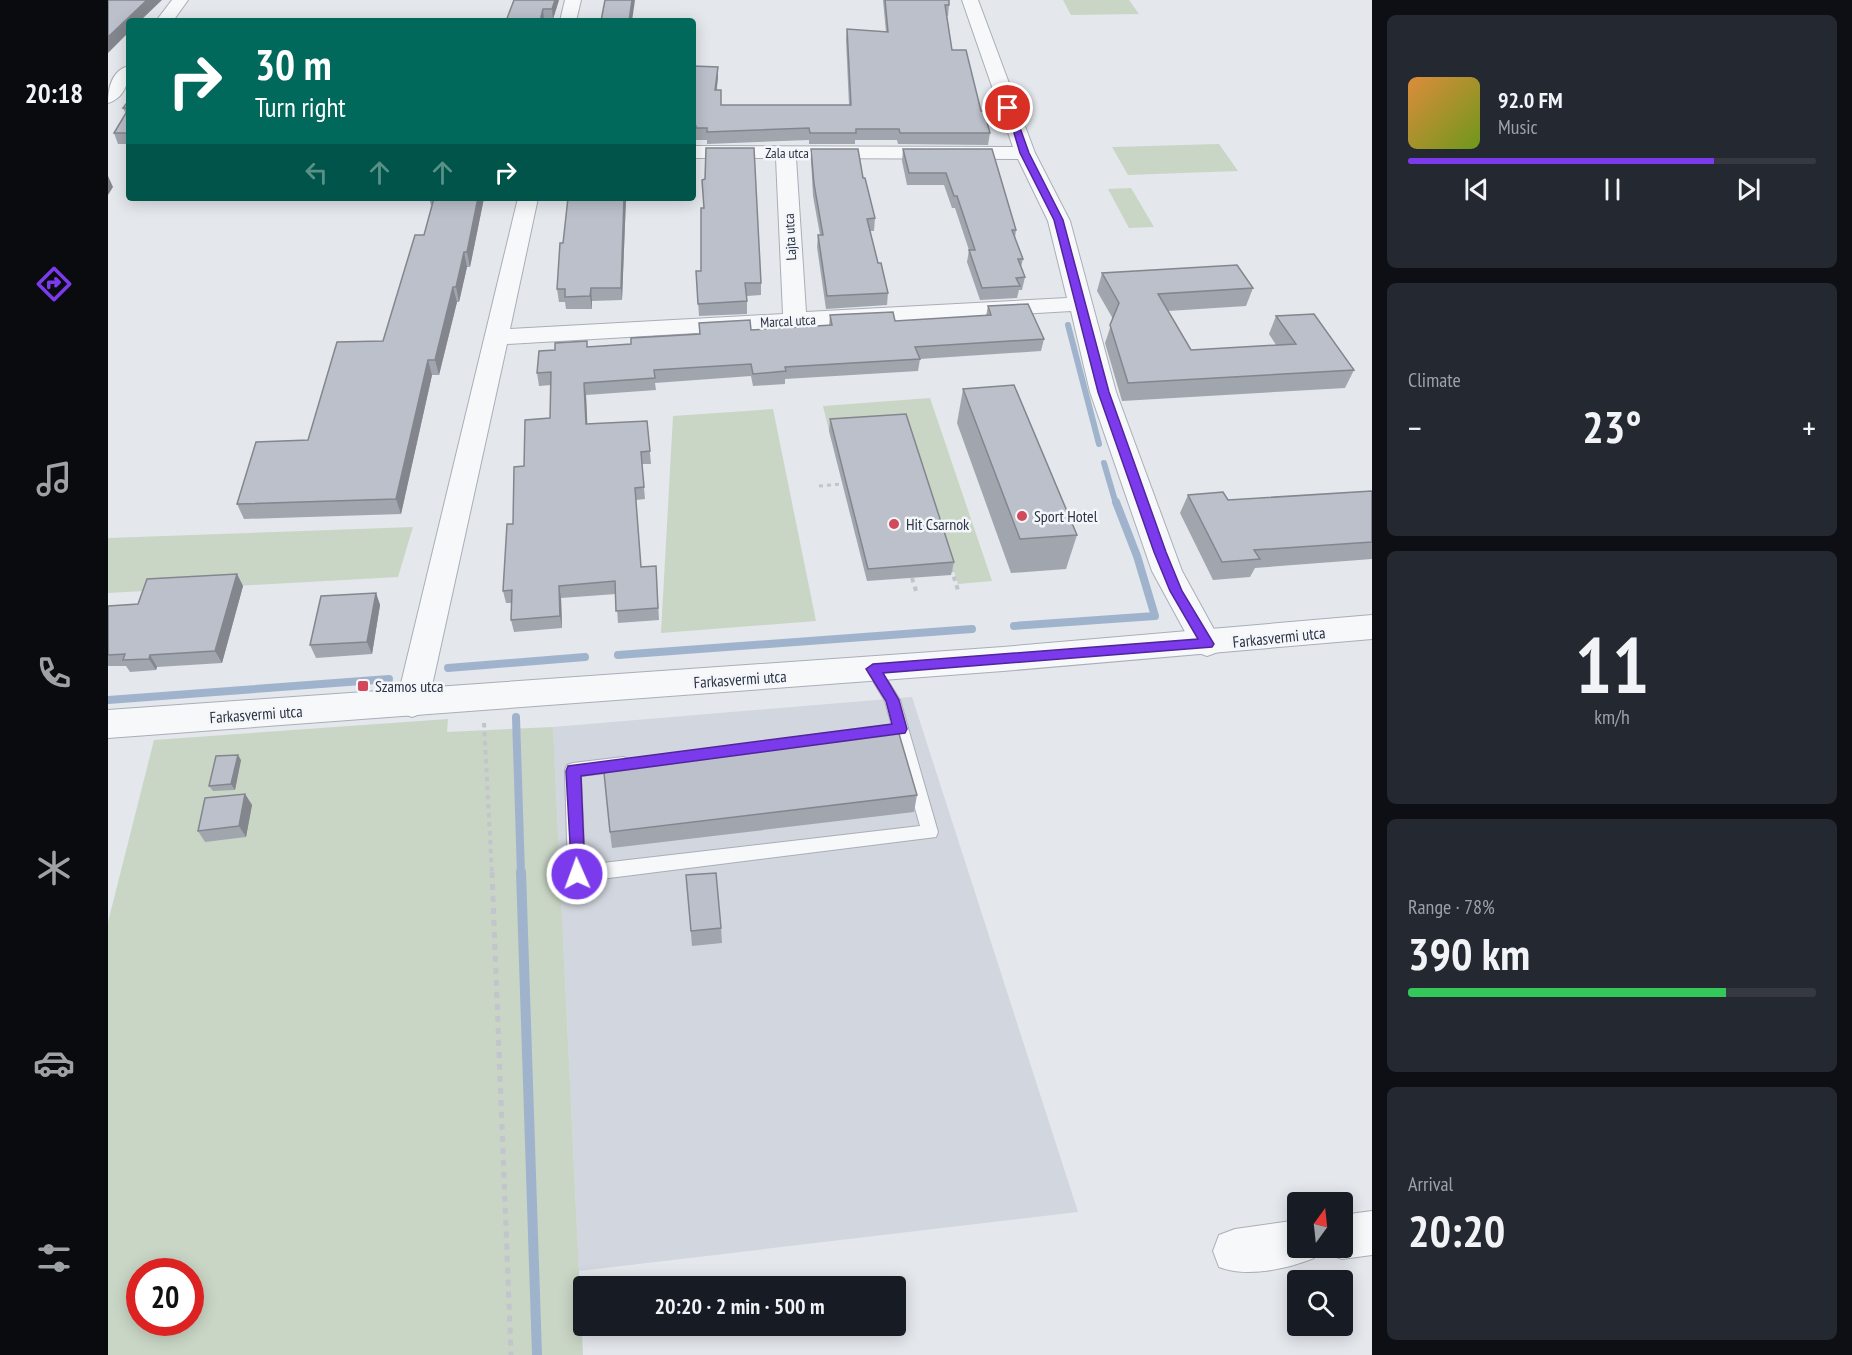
<!DOCTYPE html>
<html lang="en">
<head>
<meta charset="utf-8">
<style>
  body { margin:0; font-family:"PT Sans Narrow",sans-serif; background:#242831; color:#f1f3f6; height:100vh; display:flex; flex-direction:column; font-size:22px; white-space:nowrap }
  * { box-sizing:border-box; margin:0 }
  p { font-size:20px; color:#9ea1a6 }
  .icon { flex:none; width:33px; height:33px; fill:none; stroke:currentColor; stroke-width:2; stroke-linecap:round; stroke-linejoin:round }
  .map { position:relative; flex:1; overflow:hidden }
  .panel { display:flex; flex-direction:column; gap:15px; padding:15px; background:#0d0f14; width:480px }
  .panel>* { flex:none }
  .guide { position:absolute; left:18px; top:18px; width:570px; height:183px; border-radius:6px; box-shadow:0 3px 15px #0003; background:#00695c; color:#fff; overflow:hidden }
  .needle { width:39px; rotate:15deg }
  .buttons { position:absolute; left:1179px; top:1192px; display:grid; gap:12px }
  .buttons a { display:grid; place-items:center; width:66px; height:66px; border-radius:6px; background:#171b24; box-shadow:0 3px 15px #0003; font-size:30px }
  .speed { position:absolute; left:18px; top:1258px; display:flex; gap:12px; font-size:30px; font-weight:700; text-align:center }
  .speed>* { display:grid; place-content:center; width:78px; height:78px; border-radius:50%; background:#171b24; box-shadow:0 3px 15px #0003; line-height:1 }
  .speed .limit { border:9px solid #d22; background:#fff; color:#111 }
  .pin { position:absolute; display:grid; place-items:center; width:51px; height:51px; color:#fff; margin:-26px; border:3px solid #fff; border-radius:50%; box-shadow:0 2px 6px #0007 }
  .me { position:absolute; width:66px; margin:-33px; rotate:358deg; stroke-linejoin:round; filter:drop-shadow(0 0 4px #0008) }
  .turn { display:flex; align-items:center; gap:21px; height:126px; padding:0 30px; font-size:27px }
  .turn .icon { width:78px; height:78px; stroke-width:2.5 }
  .turn b { display:block; font-size:42px; line-height:51px }
  .lanes { display:flex; align-items:center; height:57px; padding:0 30px; background:#0003; justify-content:center; gap:30px; direction:ltr }
  .lanes .off { opacity:.35 }
  .big { font-size:45px; font-weight:700; line-height:1.1 }
  .panel .tile { flex:1; display:flex; flex-direction:column; justify-content:center; gap:9px; min-width:0; padding:0 21px; border-radius:9px; background:#242831 }
  .panel .dial { align-items:center; gap:0 }
  .dial b { font-size:78px; line-height:1 }
  .song { display:flex; align-items:center; gap:18px }
  .cover { width:72px; height:72px; border-radius:9px; background:linear-gradient(135deg,hsl(30 70% 55%),hsl(80 70% 35%)) }
  .played { height:6px; border-radius:3px; background:linear-gradient(90deg,#7c3aed 75%,#363941 75%) }
  .keys { display:flex; justify-content:space-around; direction:ltr }
  .heat { display:flex; justify-content:space-between; align-items:center; font-size:33px; direction:ltr }
  .charge { height:9px; border-radius:4px; background:linear-gradient(90deg,#34c759 78%,#363941 0) }
  .trip { position:absolute; left:465px; top:1276px; width:333px; height:60px; border-radius:6px; background:#171b24; box-shadow:0 3px 15px #0003; font-weight:700; line-height:60px; text-align:center }
  main { display:flex; flex:1; min-height:0 }
  .dock { display:flex; flex-direction:column; width:108px; justify-content:space-around; align-items:center; background:#090b0e; color:#9ea1a6 }
  .dock .icon { width:42px; height:42px }
  .dock .active { color:#7c3aed }
  .dock b { font-size:27px; color:#f1f3f6 }
  .map>svg:first-child { display:block }
</style>
</head>
<body>
<main>
<nav class="dock">
<b>20:18</b>
<svg class="icon active" aria-label="directions" viewBox="0 0 24 24"><path d="M12 3l9 9-9 9-9-9zM9 14v-3h6M13 9l2 2-2 2"/></svg>
<svg class="icon" aria-label="music" viewBox="0 0 24 24"><path d="M9 18V5l10-2v13"/><circle cx="6" cy="18" r="3"/><circle cx="16" cy="16" r="3"/></svg>
<svg class="icon" aria-label="phone" viewBox="0 0 24 24"><path d="M5 4h4l2 5-3 2q2 4 5 5l2-3 5 2v4C11 20 4 13 5 4z"/></svg>
<svg class="icon" aria-label="climate" viewBox="0 0 24 24"><path d="M12 3v18M4 7l16 10M4 17L20 7"/></svg>
<svg class="icon" aria-label="car" viewBox="0 0 24 24"><path d="M5 17H2v-5l4-1 3-4h7l3 4 3 1v5h-3M9 17h6M6 11h13"/><circle cx="7" cy="17" r="2"/><circle cx="17" cy="17" r="2"/></svg>
<svg class="icon" aria-label="filters" viewBox="0 0 24 24"><path d="M4 7h16M4 17h16"/><circle cx="9" cy="7" r="2"/><circle cx="15" cy="17" r="2"/></svg>
</nav>
<div class="map">
<svg width="1264" height="1355" viewBox="0 0 1264 1355">
  <rect width="100%" height="100%" fill="#e4e7ec"/>
  <path fill="#d2d6de" d="M804,697L970,1212L471,1271L445,727Z"/>
  <g fill="#c9d6c5" fill-rule="evenodd">
    <path d="M955,0H1021L1031,14L963,15Z"/>
    <path d="M1111,144L1130,171L1020,175L1004,147Z"/>
    <path d="M1023,188L1046,227L1021,228L1000,189Z"/>
    <path d="M822,398L884,581L850,584L801,425L721,431L715,406Z"/>
    <path d="M665,409L708,621L553,633L565,416Z"/>
    <path d="M305,527L290,577L0,593V538Z"/>
    <path d="M340,719L339,732L445,727L475,1355H0V922L46,740ZM32,1272H82V1323H32Z"/>
  </g>
  <g fill="none" stroke-linecap="round" stroke-linejoin="round">
    <g stroke="#9fb4cc" stroke-width="6">
      <path d="M960,325L991,444"/>
      <path d="M996,463L1008,504"/>
    </g>
    <g stroke="#9fb4cc" stroke-width="8">
      <path d="M906,626L1047,616L1029,556L1008,502"/>
      <path d="M510,655L864,629"/>
      <path d="M340,668L477,657"/>
      <path d="M0,700L281,679"/>
      <path d="M408,717L413,874"/>
    </g>
    <path stroke="#9fb4cc" stroke-width="10" d="M413,872L429,1355"/>
    <defs>
      <path id="service" d="M765,663L770,665L792,700L830,832L828,837L469,882L463,879L460,874L457,770L459,765L465,763L515,757L521,759L523,764L521,769L515,771L473,776L477,865L812,826L777,701L758,669L760,665Z"/>
      <g id="minor">
        <path d="M64,0H80L65,21H48Z"/>
        <path d="M457,0H473L468,21H452Z"/>
        <path d="M854,0H870L927,153L962,221L1008,392L1074,571L1114,644L1110,652L1099,656L1088,652L1044,571L982,392L963,311L399,344L320,704L315,713L304,717L293,713L288,704L410,198H430L402,329L675,314L668,158H585V146L905,147ZM688,158L910,159L940,221L959,298L698,312Z"/>
        <path d="M21,66C21,81 17,98 0,103C0,88 4,70 21,66Z"/>
        <path d="M1264,1211V1255L1234,1259L1218,1253L1217,1248H1234V1215Z"/>
        <path d="M1190,1220V1248H1210L1206,1258C1179,1269 1138,1278 1111,1267L1105,1251L1111,1235L1127,1229Z"/>
      </g>
      <path id="tertiary" d="M1264,615V639L895,671L0,738V710L895,647Z"/>
    </defs>
    <use href="#service" stroke="#a9aeb7" stroke-width="2"/>
    <use href="#minor" stroke="#a9aeb7" stroke-width="2"/>
    <use href="#tertiary" stroke="#a9aeb7" stroke-width="2"/>
    <path stroke="#c2c5cb" stroke-width="3" stroke-dasharray="4 4" stroke-linecap="butt" d="M711,486L734,484"/>
    <g stroke="#c2c5cb" stroke-width="4" stroke-dasharray="4.5 4.5" stroke-linecap="butt">
      <path d="M843,568L850,590"/>
      <path d="M804,578L809,594"/>
      <path d="M376,723L384,874"/>
    </g>
    <path stroke="#c2c5cb" stroke-width="5" stroke-dasharray="6 6" stroke-linecap="butt" d="M384,872L403,1355"/>
    <use href="#service" fill="#f7f8fa" fill-rule="evenodd"/>
    <use href="#minor" fill="#f7f8fa" fill-rule="evenodd"/>
    <use href="#tertiary" fill="#f7f8fa" fill-rule="evenodd"/>
  </g>
  <g fill="#a1a5ae">
    <path d="M451,0L445,19H436V21H398Z"/>
    <path d="M769,0H841V5L840,16H839L844,50L873,111L882,133L880,145L790,144L789,140H747V144H701V140L599,144V140H588V137H585V66L610,67L609,90L613,105H741L738,40L739,29L778,32L775,0Z"/>
    <path d="M21,100V144H10L6,133L18,114L15,108Z"/>
    <path d="M703,149L755,178L767,218L766,231H762L770,263L780,293L779,305L718,309L709,247L710,235H712L705,196L703,160Z"/>
    <path d="M795,149H884L908,230L907,238L915,259L913,267L917,277L914,290H911L909,298L872,300L859,262L861,250L847,208H844L836,185H799L794,161Z"/>
    <path d="M321,198H376L362,267H359L351,302H349L331,375H324L293,514L136,519L129,504L200,440L275,341L316,235L324,205H323Z"/>
    <path d="M518,198L514,300L484,301V309H458L457,302H451L449,289L455,243Z"/>
    <path d="M588,271L653,283V295L639,296V314L591,316Z"/>
    <path d="M994,273L1145,288L1138,306L1060,311L1083,350L1168,345L1161,334L1168,316L1246,370L1237,388L1014,401L997,343L1005,319L989,291Z"/>
    <path d="M880,306L936,339L933,351L812,359L810,371L677,379V384L645,386L643,376L547,383L548,390L478,395L479,424L539,421L543,464H534L537,499L528,500L533,567L548,566L551,620L510,623L508,594L453,598L454,628L406,632L403,620V603H398L395,591L405,524L416,466L442,418L443,385L431,386L429,373L479,347L523,344L643,330L721,326L722,315L787,321L878,316Z"/>
    <path d="M855,389L969,535L958,569L903,573L849,423Z"/>
    <path d="M722,419L846,562L843,575L759,581L721,431Z"/>
    <path d="M1264,491V559L1147,568L1142,577L1105,580L1072,513L1080,495L1120,500Z"/>
    <path d="M129,574L135,586L114,663L49,667L48,670L22,672L18,666H0V606L30,604Z"/>
    <path d="M268,593L272,605L264,654L208,658L202,645Z"/>
    <path d="M133,760L127,790L105,791L101,786Z"/>
    <path d="M137,794L144,805L138,837L97,842L90,831Z"/>
    <path d="M809,795L806,812L504,848L502,832Z"/>
    <path d="M578,875L613,928L614,943L584,946Z"/>
  </g>
  <g fill="#83868d">
    <path d="M39,0H54L32,21H21V32L0,53V37Z"/>
    <path d="M447,0H451L445,19L444,9Z"/>
    <path d="M524,0H527L524,21H521Z"/>
    <path d="M435,9L436,19V21H432Z"/>
    <path d="M610,67V78L607,101V90Z"/>
    <path d="M0,176L5,187L0,195Z"/>
    <path d="M370,198H376L362,267L359,252Z"/>
    <path d="M516,198H518L514,300L513,288Z"/>
    <path d="M356,252L359,267L351,302L348,287Z"/>
    <path d="M345,287L349,302L331,375L327,360Z"/>
    <path d="M483,288L484,301V309L482,296Z"/>
    <path d="M320,360L324,375L293,514L288,499Z"/>
    <path d="M476,383L478,395L480,437L478,424Z"/>
    <path d="M129,574L135,586L114,663L107,651Z"/>
    <path d="M451,586L453,598L454,628L452,616Z"/>
    <path d="M268,593L272,605L264,654L259,642Z"/>
    <path d="M42,655L49,667L48,670L41,659Z"/>
    <path d="M130,755L133,760L127,790L123,784Z"/>
    <path d="M137,794L144,805L138,837L131,826Z"/>
  </g>
  <g fill="#bbc0ca" stroke="#83868d" stroke-width="1.5">
    <path d="M0,0H39L0,37Z"/>
    <path d="M406,0H447L444,9H435L432,21H398Z"/>
    <path d="M497,0H524L521,21H493Z"/>
    <path d="M777,0H841V5H837L844,50H858L873,111H876L882,133H792L791,129H748V133H702L701,128L599,132V128H588V126H585V66L610,67L607,90H613V105H743L739,29L780,32Z"/>
    <path d="M21,100V133H6L21,108H15Z"/>
    <path d="M598,148H646L653,283H637L639,301L590,304L588,271H593V208H596L594,180L597,179Z"/>
    <path d="M703,149H750L755,178H757L767,218L759,219L770,263H773L780,293L719,296L710,235H715L706,184Z"/>
    <path d="M795,149H884L908,230H904L915,259H910L917,277L908,278L912,286L874,288L861,250H867L849,196H846L838,173H801Z"/>
    <path d="M326,198H370L359,252H356L348,287H345L327,360H320L288,499L129,504L148,442L200,440L229,342L275,341L307,235H316Z"/>
    <path d="M460,198H516L513,288H483L482,296L457,297V289H449L452,243H455Z"/>
    <path d="M1129,265L1145,288L1050,294L1083,350L1188,344L1168,316L1206,314L1246,370L1020,383L1002,325L1011,303L994,273Z"/>
    <path d="M920,304L936,339L807,347L812,359L677,367L678,371L645,374L643,364L546,370L547,378L476,383L478,424L539,421L542,451L533,452L536,487L527,488L533,567L548,566L550,608L508,611L507,581L451,586L452,616L403,620L404,590L395,591L399,524H405L406,467L416,466L417,420L442,418L443,372L429,373L431,351L447,350V343L479,341V347L523,344V338L592,334L591,323L642,320L643,330L724,325L722,315L785,312L787,321L883,315L880,306Z"/>
    <path d="M906,385L969,535L912,539L855,389Z"/>
    <path d="M798,414L846,562L760,569L722,419Z"/>
    <path d="M1264,491V542L1146,550L1152,559L1114,562L1080,495L1115,492L1120,500Z"/>
    <path d="M129,574L107,651L42,655L41,659L15,660L17,654L0,655V606L30,604L39,579Z"/>
    <path d="M268,593L259,642L202,645L213,596Z"/>
    <path d="M789,727L809,795L502,832L495,763Z"/>
    <path d="M130,755L123,784L101,786L108,756Z"/>
    <path d="M137,794L131,826L90,831L97,798Z"/>
    <path d="M608,873L613,928L583,931L578,875Z"/>
  </g>
  <path fill="#7c3aed" stroke="#51269a" stroke-width="1.5" d="M898,106L905,108L921,153L955,220L1001,392L1058,552L1074,591L1106,644L1104,647L775,673L791,700L799,729L797,733L473,776L477,874L475,879L469,881L464,879L458,771L460,766L784,724L778,701L758,669L765,664L1090,639L1062,591L1046,552L990,392L946,220L912,153Z"/>
  <g fill="#d1495b" stroke="#f4f6f9" stroke-width="2">
    <circle cx="914" cy="516" r="6"/>
    <circle cx="786" cy="524" r="6"/>
    <rect x="249" y="680" width="12" height="12" rx="3"/>
  </g>
  <g text-anchor="middle" stroke-width="5" stroke-linejoin="round" paint-order="stroke">
    <g font-size="14" fill="#2b3445" stroke="#f4f6f9">
      <text x="679" y="158">Zala utca</text>
      <text transform="translate(682 237) rotate(-93)" y="5">Lajta utca</text>
      <text transform="translate(680 321) rotate(-3)" y="5">Marcal utca</text>
    </g>
    <g font-size="16" fill="#2b3445" stroke="#f4f6f9" text-anchor="start">
      <text x="926" y="522">Sport Hotel</text>
      <text x="798" y="530">Hit Csarnok</text>
      <text x="267" y="692">Szamos utca</text>
    </g>
    <g font-size="16" fill="#2b3445" stroke="#f4f6f9">
      <text transform="translate(1171 637) rotate(-6)" y="6">Farkasvermi utca</text>
      <text transform="translate(632 679) rotate(-4)" y="6">Farkasvermi utca</text>
      <text transform="translate(148 714) rotate(-4)" y="6">Farkasvermi utca</text>
    </g>
  </g>
</svg>
<div class="buttons">
<a><svg class="needle" viewBox="-14 -14 28 28"><path d="M0-13l5 13h-10z" fill="#e53935"/><path d="M0 13l5-13h-10z" fill="#9ea1a6"/></svg></a>
<a><svg class="icon" aria-label="search" viewBox="0 0 24 24"><circle cx="10" cy="10" r="6"/><path d="M15 15l6 6"/></svg></a>
</div>
<div class="speed"><div class="limit">20</div></div>
<div class="pin" style="left:900px;top:108px;background:#d93025"><svg class="icon" aria-label="arrive" viewBox="0 0 24 24"><path d="M6 21V4h12l-3 4 3 4H6"/></svg></div>
<svg class="me" style="left:469px;top:874px" viewBox="-20 -20 40 40"><circle r="17" fill="#7c3aed" stroke="#fff" stroke-width="3"/><path d="M0-11L8 9 0 5-8 9z" fill="#fff"/></svg>
<div class="trip">20:20 · 2 min · 500 m</div>
<div class="guide">
<div class="turn"><svg class="icon" aria-label="right" viewBox="0 0 24 24"><path d="M7 20v-9h11M14 6l5 5-5 5"/></svg><div><b>30 m</b>Turn right</div></div>
<div class="lanes"><svg class="icon off" aria-label="left" viewBox="0 0 24 24"><path d="M17 20v-9H6M10 6l-5 5 5 5"/></svg><svg class="icon off" aria-label="ahead" viewBox="0 0 24 24"><path d="M12 20V5M6 11l6-6 6 6"/></svg><svg class="icon off" aria-label="ahead" viewBox="0 0 24 24"><path d="M12 20V5M6 11l6-6 6 6"/></svg><svg class="icon" aria-label="right" viewBox="0 0 24 24"><path d="M7 20v-9h11M14 6l5 5-5 5"/></svg></div>
</div>
</div>
<section class="panel">
<div class="tile">
<div class="song"><i class="cover"></i><div><b>92.0 FM</b><p>Music</p></div></div>
<div class="played"></div>
<div class="keys"><svg class="icon" aria-label="previous" viewBox="0 0 24 24"><path d="M18 5L8 12l10 7zM5 5v14"/></svg><svg class="icon" aria-label="pause" viewBox="0 0 24 24"><path d="M8 5v14M16 5v14"/></svg><svg class="icon" aria-label="next" viewBox="0 0 24 24"><path d="M6 5l10 7-10 7zM19 5v14"/></svg></div>
</div>
<div class="tile"><p>Climate</p>
<div class="heat"><a>−</a><b class="big">23°</b><a>+</a></div>
</div>
<div class="tile dial"><b>11</b><p>km/h</p></div>
<div class="tile"><p>Range · 78%</p><b class="big">390 km</b><div class="charge"></div></div>
<div class="tile"><p>Arrival</p><b class="big">20:20</b></div>
</section>
</main>
</body>
</html>
